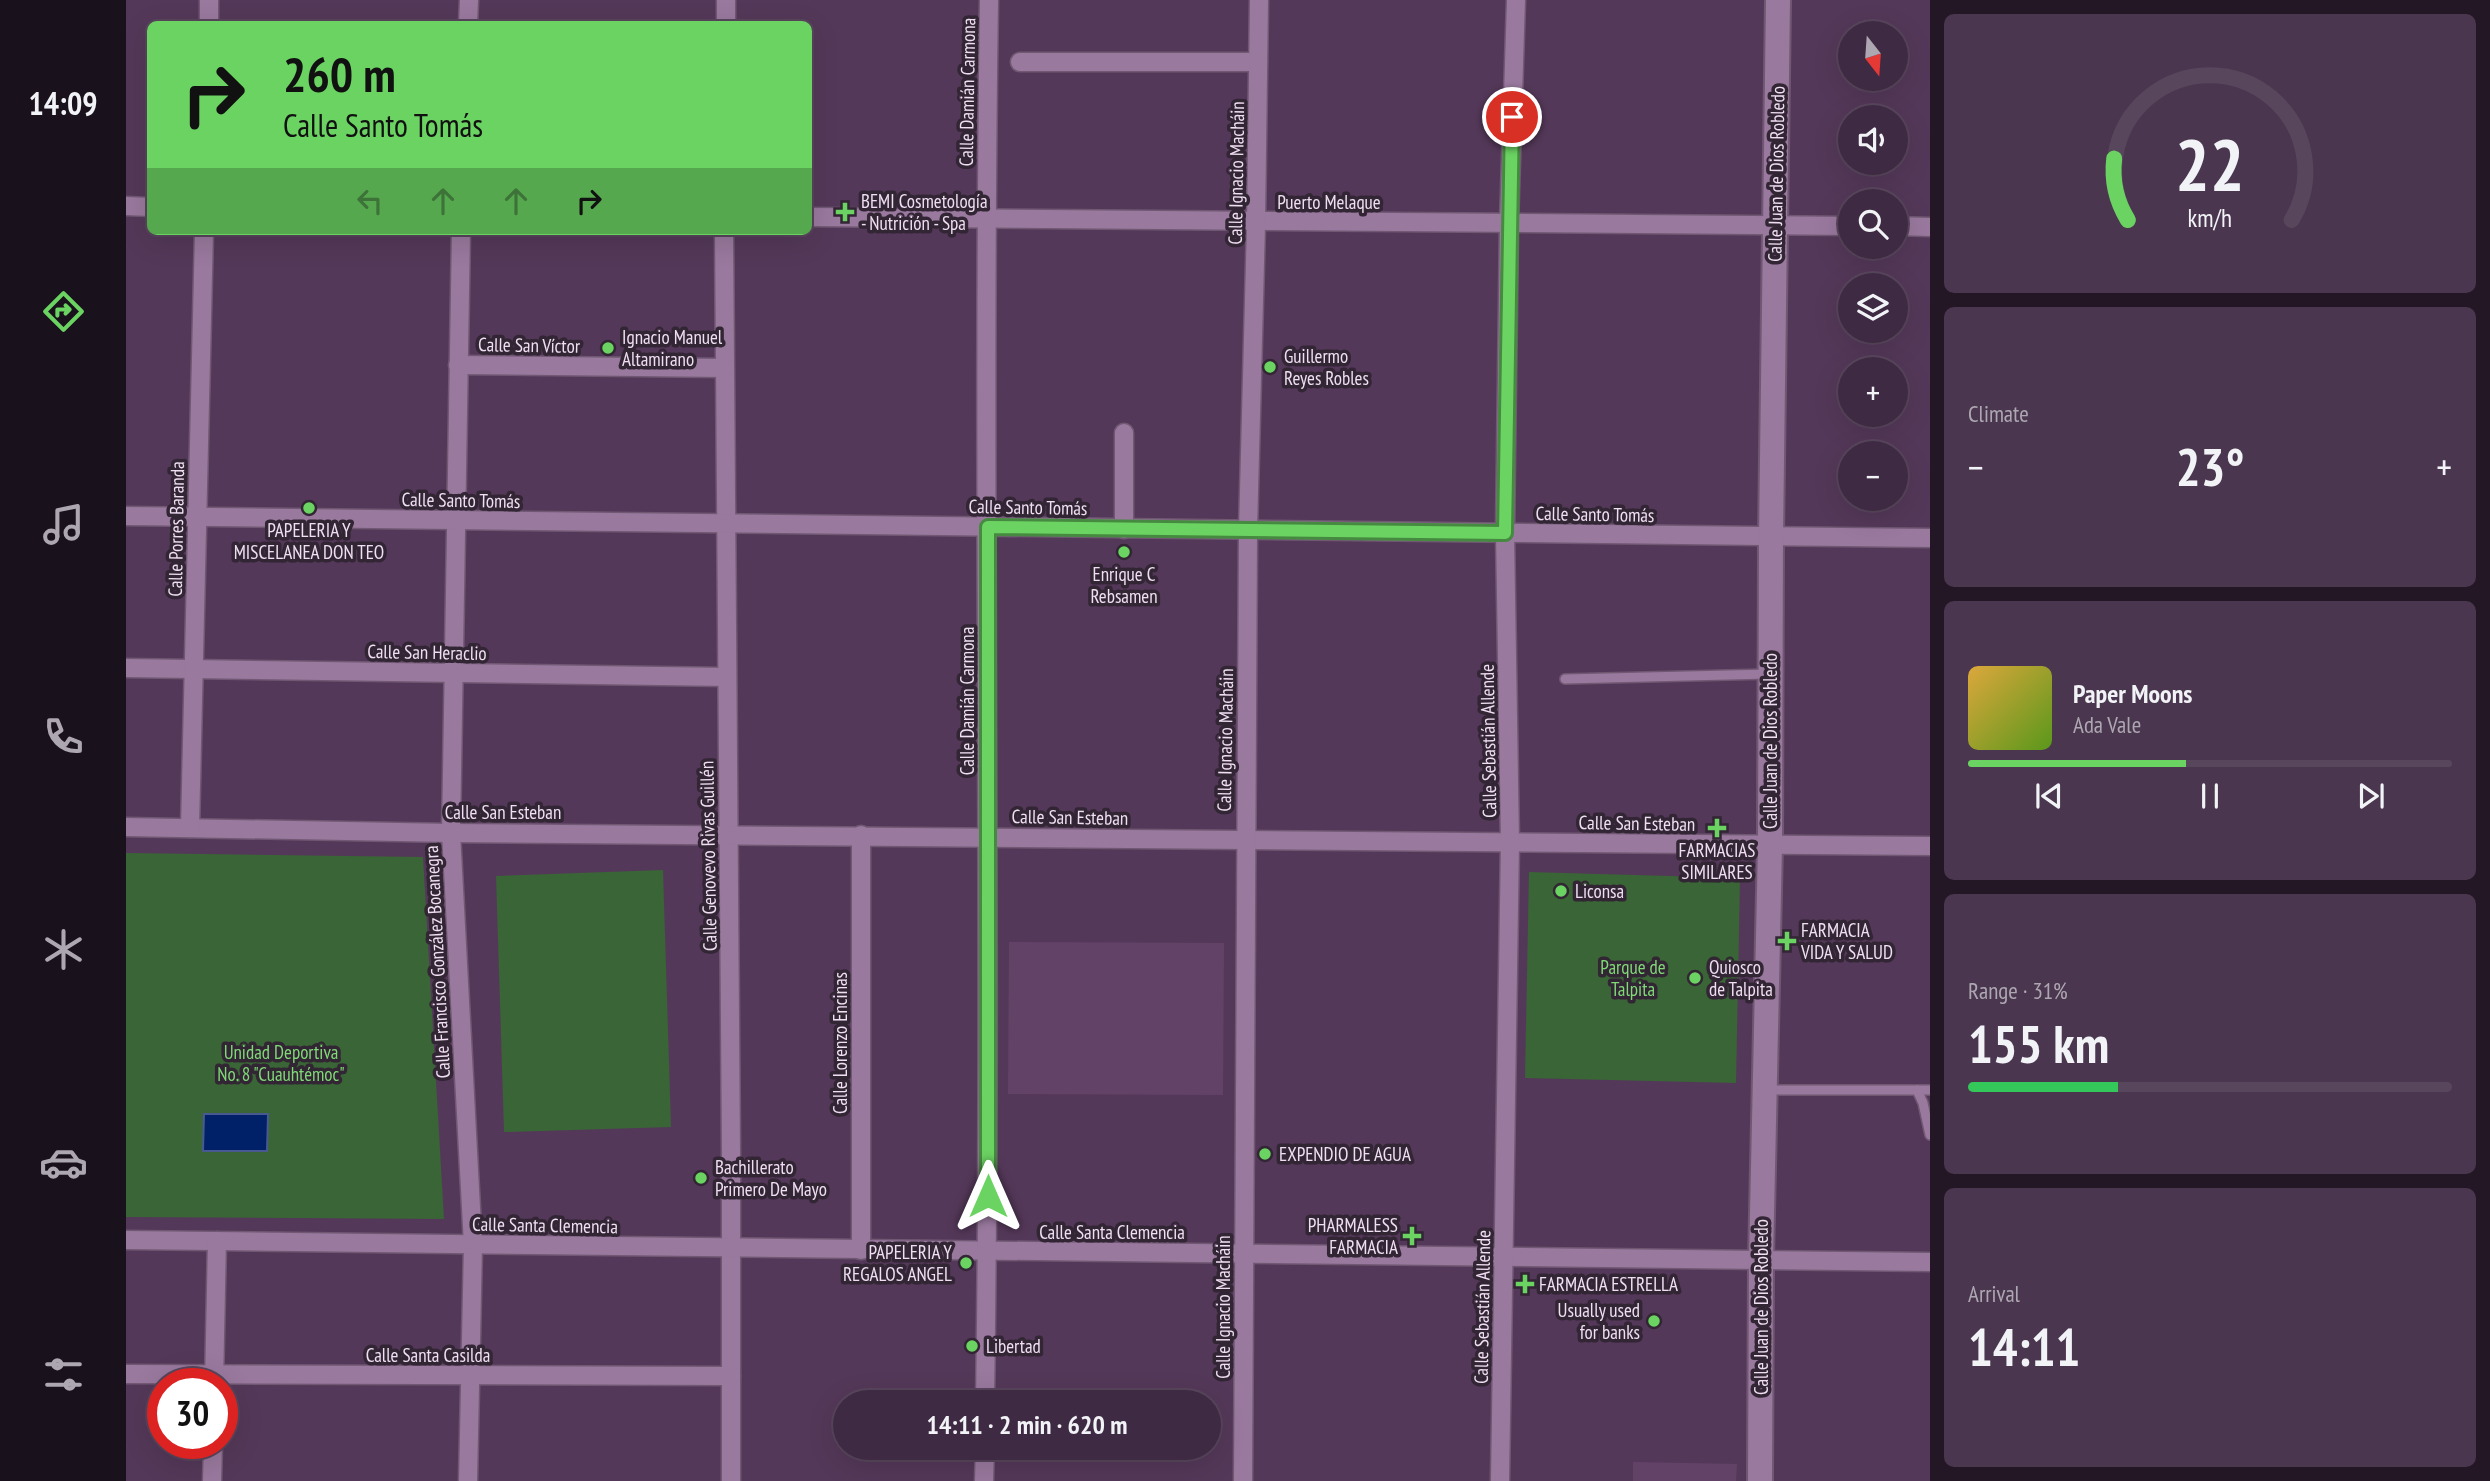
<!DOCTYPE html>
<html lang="en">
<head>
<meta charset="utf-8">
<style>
  body { margin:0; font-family:"PT Sans Narrow",sans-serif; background:#4a364e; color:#f1f3f6; height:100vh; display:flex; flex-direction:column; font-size:26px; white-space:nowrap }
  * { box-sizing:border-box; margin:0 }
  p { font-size:23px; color:#ada7b2 }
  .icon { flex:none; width:38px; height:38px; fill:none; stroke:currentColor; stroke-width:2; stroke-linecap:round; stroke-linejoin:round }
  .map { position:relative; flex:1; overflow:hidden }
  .sheet { display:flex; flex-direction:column; gap:14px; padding:14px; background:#231725; width:560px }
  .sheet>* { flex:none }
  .banner { position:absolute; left:21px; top:21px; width:665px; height:214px; border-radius:10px; box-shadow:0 7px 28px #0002,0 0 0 2px #58465c; background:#6bd362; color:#111; overflow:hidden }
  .needle { width:46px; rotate:163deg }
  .tools { position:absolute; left:1712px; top:21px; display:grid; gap:14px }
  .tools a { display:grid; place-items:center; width:70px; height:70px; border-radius:50%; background:#3f2a43; box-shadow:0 7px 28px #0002,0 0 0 2px #58465c; font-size:35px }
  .speed { position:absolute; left:21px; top:1368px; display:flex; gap:14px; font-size:35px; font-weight:700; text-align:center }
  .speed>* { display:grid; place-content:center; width:91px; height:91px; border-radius:50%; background:#3f2a43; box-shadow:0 7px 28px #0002,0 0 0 2px #58465c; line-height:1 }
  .speed .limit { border:10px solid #d22; background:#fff; color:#111 }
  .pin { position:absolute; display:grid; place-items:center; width:60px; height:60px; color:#fff; margin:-30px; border:4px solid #fff; border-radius:50%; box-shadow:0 2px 7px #0007 }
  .me { position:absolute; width:77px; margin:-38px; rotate:0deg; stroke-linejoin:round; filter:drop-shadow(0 0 5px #0008) }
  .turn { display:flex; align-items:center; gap:24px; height:147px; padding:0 21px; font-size:32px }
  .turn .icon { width:91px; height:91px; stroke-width:2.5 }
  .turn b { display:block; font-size:49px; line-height:60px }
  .lanes { display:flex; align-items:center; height:66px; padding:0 21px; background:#0003; justify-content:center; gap:35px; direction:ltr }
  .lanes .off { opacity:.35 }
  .big { font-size:52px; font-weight:700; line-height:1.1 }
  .sheet .tile { flex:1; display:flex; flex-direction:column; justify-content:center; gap:10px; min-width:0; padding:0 24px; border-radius:10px; background:#4a364e }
  .sheet .dial { align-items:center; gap:0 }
  .dial svg { height:182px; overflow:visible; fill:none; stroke:#58465c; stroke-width:7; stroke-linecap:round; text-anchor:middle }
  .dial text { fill:#f1f3f6; stroke:none }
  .song { display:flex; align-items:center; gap:21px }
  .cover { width:84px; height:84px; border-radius:10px; background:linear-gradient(135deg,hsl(40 70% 55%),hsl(90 70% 35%)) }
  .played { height:7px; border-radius:4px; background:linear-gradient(90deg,#6bd362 45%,#58465c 45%) }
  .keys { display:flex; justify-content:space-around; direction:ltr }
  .heat { display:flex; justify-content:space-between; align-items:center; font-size:38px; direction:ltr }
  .charge { height:10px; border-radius:5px; background:linear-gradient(90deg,#34c759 31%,#58465c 0) }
  .trip { position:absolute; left:707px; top:1390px; width:388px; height:70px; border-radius:35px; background:#3f2a43; box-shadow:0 7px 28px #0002,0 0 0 2px #58465c; font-weight:700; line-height:70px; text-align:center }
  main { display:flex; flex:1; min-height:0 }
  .menu { display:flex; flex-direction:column; width:126px; justify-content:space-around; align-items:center; background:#19111b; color:#ada7b2 }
  .menu .icon { width:49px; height:49px }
  .menu .on { color:#6bd362 }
  .menu b { font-size:32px; color:#f1f3f6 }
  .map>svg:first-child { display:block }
</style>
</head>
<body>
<main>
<nav class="menu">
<b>14:09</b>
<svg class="icon on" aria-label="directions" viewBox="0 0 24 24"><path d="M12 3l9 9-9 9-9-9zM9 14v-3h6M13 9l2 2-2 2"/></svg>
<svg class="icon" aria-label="music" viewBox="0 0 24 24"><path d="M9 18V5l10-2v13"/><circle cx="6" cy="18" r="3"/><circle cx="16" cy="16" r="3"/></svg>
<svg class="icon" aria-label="phone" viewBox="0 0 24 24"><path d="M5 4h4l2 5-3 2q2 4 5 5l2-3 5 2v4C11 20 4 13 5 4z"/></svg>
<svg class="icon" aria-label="climate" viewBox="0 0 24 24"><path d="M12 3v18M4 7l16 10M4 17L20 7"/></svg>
<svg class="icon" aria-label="car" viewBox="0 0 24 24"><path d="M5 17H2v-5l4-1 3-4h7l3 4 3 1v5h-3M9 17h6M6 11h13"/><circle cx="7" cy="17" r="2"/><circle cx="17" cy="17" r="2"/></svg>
<svg class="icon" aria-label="filters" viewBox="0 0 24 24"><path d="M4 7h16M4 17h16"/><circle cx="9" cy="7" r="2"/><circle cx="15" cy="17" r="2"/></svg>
</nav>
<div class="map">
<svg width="1804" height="1481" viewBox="0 0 1804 1481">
  <rect width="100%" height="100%" fill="#543859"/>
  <g fill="#634268">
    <path d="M883,942L1098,943L1097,1095L882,1094Z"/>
    <path d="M1507,1462L1611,1464L1610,1481H1507Z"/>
  </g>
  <g fill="#3a6536">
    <path d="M0,853L297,857L318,1219L0,1217Z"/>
    <path d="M537,870L545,1127L378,1132L370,876Z"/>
    <path d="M1403,872L1614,878L1610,1083L1399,1078Z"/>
  </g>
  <path fill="#002068" stroke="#485991" stroke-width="2" d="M78,1114H142L141,1151H77Z"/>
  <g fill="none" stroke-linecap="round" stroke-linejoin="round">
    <defs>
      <g id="lane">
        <path d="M1439,679L1643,674"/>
        <path d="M1641,1090H1804"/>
        <path d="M1791,1090L1797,1103L1804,1135"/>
      </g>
      <g id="street">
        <path d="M83,24V0"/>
        <path d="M342,24L343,0"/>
        <path d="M600,24V0"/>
        <path d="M894,62H1132"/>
        <path d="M0,206L24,207"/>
        <path d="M682,217C1030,223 1377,222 1724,226"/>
        <path d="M1769,226L1804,227"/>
        <path d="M335,231L325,833L347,1245L342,1481"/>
        <path d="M598,231L605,1153V1481"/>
        <path d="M332,365L598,368"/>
        <path d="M998,433V529"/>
        <path d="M0,516L1804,538"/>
        <path d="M0,668L601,677"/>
        <path d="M0,827L325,833L1804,846"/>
        <path d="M64,828L78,231"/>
        <path d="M0,1240L1804,1262"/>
        <path d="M735,1250V835"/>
        <path d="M0,1374L605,1376"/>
        <path d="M88,1384L91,1241"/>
        <path d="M859,1402C866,935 856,467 863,0"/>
        <path d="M86,1481L87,1444"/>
        <path d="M858,1481L859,1447"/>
        <path d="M1117,1481L1122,530L1130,224L1133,0"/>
        <path d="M1374,1481L1384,842L1379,533L1383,223L1390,0"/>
      </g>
      <path id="secondary" d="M1634,1481L1635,1260L1644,845L1645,537L1652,0"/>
    </defs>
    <use href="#lane" stroke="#705873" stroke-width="12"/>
    <use href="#street" stroke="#705873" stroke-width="21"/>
    <use href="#secondary" stroke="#705873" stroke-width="28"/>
    <use href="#lane" stroke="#99799e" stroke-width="9"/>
    <use href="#street" stroke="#99799e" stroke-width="18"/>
    <use href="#secondary" stroke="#99799e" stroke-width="24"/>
  </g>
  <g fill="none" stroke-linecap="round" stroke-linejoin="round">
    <defs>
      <path id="route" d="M862,1196V527L1379,533L1386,117"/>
    </defs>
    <use href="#route" stroke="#468940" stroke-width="18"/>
    <use href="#route" stroke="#6bd362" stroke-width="12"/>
  </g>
  <g fill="#6bd362" stroke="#322534" stroke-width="2.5">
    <path d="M715.5 201.5h7v7h7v7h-7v7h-7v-7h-7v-7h7z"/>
    <circle cx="482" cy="348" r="7"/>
    <circle cx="1144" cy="367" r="7"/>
    <circle cx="183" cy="508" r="7"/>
    <circle cx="998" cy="552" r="7"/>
    <path d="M1587.5 817.5h7v7h7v7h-7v7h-7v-7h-7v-7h7z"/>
    <circle cx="1435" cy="891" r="7"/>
    <path d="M1657.5 930.5h7v7h7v7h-7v7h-7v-7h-7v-7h7z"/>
    <circle cx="1569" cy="978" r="7"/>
    <circle cx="1139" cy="1154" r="7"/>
    <circle cx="575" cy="1178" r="7"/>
    <path d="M1282.5 1225.5h7v7h7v7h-7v7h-7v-7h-7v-7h7z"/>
    <circle cx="840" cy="1263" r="7"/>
    <path d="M1395.5 1273.5h7v7h7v7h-7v7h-7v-7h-7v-7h7z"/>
    <circle cx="1528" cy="1321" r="7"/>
    <circle cx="846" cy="1346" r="7"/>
  </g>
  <g text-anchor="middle" stroke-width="7" stroke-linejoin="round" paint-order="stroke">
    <g font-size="19" fill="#f0def2" stroke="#322534">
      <text transform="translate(841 92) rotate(-89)" y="7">Calle Damián Carmona</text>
      <text transform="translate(1110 173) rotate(-89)" y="7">Calle Ignacio Macháin</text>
      <text transform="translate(1650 174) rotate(-89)" y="7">Calle Juan de Dios Robledo</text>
      <text x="1203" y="209">Puerto Melaque</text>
      <text transform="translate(403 345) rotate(1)" y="7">Calle San Víctor</text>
      <text transform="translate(335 500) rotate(1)" y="7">Calle Santo Tomás</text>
      <text transform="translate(902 507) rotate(1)" y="7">Calle Santo Tomás</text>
      <text transform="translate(1469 514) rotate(1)" y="7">Calle Santo Tomás</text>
      <text transform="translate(50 529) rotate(-89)" y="7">Calle Porres Baranda</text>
      <text transform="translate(301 652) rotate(1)" y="7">Calle San Heraclio</text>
      <text transform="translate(841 701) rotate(-90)" y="7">Calle Damián Carmona</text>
      <text transform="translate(1099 740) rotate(-89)" y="7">Calle Ignacio Macháin</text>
      <text transform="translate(1362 741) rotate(-91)" y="7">Calle Sebastián Allende</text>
      <text transform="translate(1644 741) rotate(-90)" y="7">Calle Juan de Dios Robledo</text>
      <text x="377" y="819">Calle San Esteban</text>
      <text transform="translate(944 817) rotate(1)" y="7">Calle San Esteban</text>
      <text transform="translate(1511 823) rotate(1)" y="7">Calle San Esteban</text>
      <text transform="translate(582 856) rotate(-91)" y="7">Calle Genovevo Rivas Guillén</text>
      <text transform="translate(311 962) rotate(-93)" y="7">Calle Francisco González Bocanegra</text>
      <text transform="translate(714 1043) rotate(-90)" y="7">Calle Lorenzo Encinas</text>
      <text transform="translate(419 1225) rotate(1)" y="7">Calle Santa Clemencia</text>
      <text x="986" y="1239">Calle Santa Clemencia</text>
      <text transform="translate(1097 1307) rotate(-90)" y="7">Calle Ignacio Macháin</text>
      <text transform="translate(1356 1307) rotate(-89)" y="7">Calle Sebastián Allende</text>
      <text transform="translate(1635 1307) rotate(-90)" y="7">Calle Juan de Dios Robledo</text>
      <text x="302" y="1362">Calle Santa Casilda</text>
    </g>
    <g font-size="19" fill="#f0def2" stroke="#322534" text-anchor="start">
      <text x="735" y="208">BEMI Cosmetología<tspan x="735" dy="22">- Nutrición - Spa</tspan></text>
      <text x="496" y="344">Ignacio Manuel<tspan x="496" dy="22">Altamirano</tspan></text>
      <text x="1158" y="363">Guillermo<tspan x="1158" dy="22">Reyes Robles</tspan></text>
      <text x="183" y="537" text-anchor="middle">PAPELERIA Y<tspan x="183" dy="22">MISCELANEA DON TEO</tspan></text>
      <text x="998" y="581" text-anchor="middle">Enrique C<tspan x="998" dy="22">Rebsamen</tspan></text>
      <text x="1591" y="857" text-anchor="middle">FARMACIAS<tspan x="1591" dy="22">SIMILARES</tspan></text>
      <text x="1449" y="898">Liconsa</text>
      <text x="1675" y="937">FARMACIA<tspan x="1675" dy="22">VIDA Y SALUD</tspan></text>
      <text x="1583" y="974">Quiosco<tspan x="1583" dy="22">de Talpita</tspan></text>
      <text x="1153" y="1161">EXPENDIO DE AGUA</text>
      <text x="589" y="1174">Bachillerato<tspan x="589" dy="22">Primero De Mayo</tspan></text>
      <text x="1272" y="1232" text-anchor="end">PHARMALESS<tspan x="1272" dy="22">FARMACIA</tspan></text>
      <text x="826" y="1259" text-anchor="end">PAPELERIA Y<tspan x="826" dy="22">REGALOS ANGEL</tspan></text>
      <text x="1413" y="1291">FARMACIA ESTRELLA</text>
      <text x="1514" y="1317" text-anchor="end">Usually used<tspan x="1514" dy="22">for banks</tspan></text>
      <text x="860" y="1353">Libertad</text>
    </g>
    <g font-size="19" fill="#7fda76" stroke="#322534">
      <text x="1507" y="974">Parque de<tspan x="1507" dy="22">Talpita</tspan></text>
      <text x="155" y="1059">Unidad Deportiva<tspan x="155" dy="22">No. 8 "Cuauhtémoc"</tspan></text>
    </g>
  </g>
</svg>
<div class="tools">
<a><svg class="needle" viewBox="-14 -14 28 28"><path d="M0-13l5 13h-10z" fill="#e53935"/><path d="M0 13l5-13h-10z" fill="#ada7b2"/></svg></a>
<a><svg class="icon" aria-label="sound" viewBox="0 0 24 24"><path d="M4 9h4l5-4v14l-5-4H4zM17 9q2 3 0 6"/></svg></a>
<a><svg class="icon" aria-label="search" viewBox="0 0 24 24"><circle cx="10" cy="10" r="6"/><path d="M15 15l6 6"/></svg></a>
<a><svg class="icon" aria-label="layers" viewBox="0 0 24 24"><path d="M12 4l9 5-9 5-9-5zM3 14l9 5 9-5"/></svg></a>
<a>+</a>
<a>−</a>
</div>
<div class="speed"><div class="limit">30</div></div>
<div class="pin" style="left:1386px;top:117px;background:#d93025"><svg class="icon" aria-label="arrive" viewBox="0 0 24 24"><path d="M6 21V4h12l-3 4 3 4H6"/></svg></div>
<svg class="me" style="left:862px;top:1196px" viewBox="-20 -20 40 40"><path d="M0-17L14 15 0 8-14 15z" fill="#6bd362" stroke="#fff" stroke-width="4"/></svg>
<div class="trip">14:11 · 2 min · 620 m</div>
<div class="banner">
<div class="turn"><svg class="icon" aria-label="right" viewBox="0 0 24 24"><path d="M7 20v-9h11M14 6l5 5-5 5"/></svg><div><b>260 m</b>Calle Santo Tomás</div></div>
<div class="lanes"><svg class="icon off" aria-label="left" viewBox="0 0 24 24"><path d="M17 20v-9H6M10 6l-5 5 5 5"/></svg><svg class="icon off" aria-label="ahead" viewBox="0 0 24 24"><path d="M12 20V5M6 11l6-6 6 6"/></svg><svg class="icon off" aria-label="ahead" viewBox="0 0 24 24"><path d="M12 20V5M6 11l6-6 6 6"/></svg><svg class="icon" aria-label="right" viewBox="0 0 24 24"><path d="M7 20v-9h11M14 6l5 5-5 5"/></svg></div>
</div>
</div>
<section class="sheet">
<div class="tile dial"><svg viewBox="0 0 100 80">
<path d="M14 69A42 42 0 1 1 86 69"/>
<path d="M14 69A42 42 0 0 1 8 42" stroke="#6bd362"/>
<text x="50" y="56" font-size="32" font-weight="700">22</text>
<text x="50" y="72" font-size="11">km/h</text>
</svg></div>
<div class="tile"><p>Climate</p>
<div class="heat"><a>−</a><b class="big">23°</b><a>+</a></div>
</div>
<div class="tile">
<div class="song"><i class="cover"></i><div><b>Paper Moons</b><p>Ada Vale</p></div></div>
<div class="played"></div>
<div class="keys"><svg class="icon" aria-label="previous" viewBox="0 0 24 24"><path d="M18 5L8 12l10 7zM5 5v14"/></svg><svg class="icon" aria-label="pause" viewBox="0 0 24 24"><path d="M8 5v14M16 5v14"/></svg><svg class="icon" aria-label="next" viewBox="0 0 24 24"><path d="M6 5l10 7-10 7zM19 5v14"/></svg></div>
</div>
<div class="tile"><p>Range · 31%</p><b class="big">155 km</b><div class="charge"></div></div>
<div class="tile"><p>Arrival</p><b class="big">14:11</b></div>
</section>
</main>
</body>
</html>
